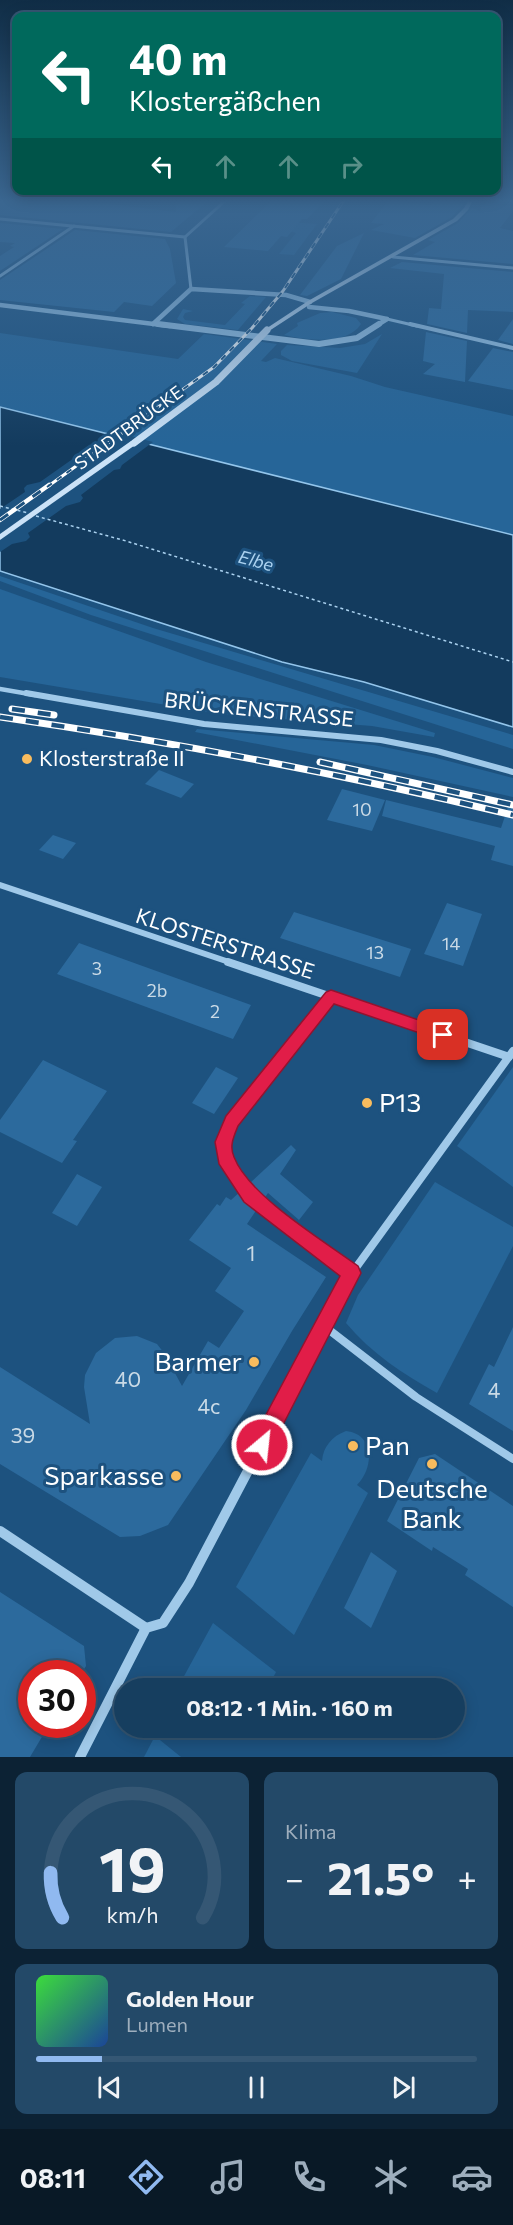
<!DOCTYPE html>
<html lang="de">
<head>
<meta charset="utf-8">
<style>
  body { margin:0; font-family:Commissioner,sans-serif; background:#234968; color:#f1f3f6; height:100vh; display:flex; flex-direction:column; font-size:22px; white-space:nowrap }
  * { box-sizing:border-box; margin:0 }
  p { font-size:20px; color:#9eaebd }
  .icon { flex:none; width:33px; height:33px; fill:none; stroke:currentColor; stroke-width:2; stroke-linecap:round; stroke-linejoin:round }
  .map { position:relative; height:1757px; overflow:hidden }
  .side { display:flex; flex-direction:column; gap:15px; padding:15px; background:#0c2234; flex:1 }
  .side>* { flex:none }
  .hud { position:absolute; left:12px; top:12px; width:489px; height:183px; border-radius:12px; box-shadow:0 3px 15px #0003,0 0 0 2px #355774; background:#00695c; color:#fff; overflow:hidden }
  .speed { position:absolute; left:18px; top:1660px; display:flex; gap:12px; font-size:30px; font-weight:700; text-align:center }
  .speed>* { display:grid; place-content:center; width:78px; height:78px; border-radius:50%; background:#163e5f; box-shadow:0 3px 15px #0003,0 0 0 2px #355774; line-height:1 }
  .speed .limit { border:9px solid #d22; background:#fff; color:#111 }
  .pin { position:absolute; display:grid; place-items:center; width:51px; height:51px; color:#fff; margin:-26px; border-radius:12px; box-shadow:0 3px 9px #0006 }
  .me { position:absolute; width:66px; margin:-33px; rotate:28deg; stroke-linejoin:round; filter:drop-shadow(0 0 4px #0008) }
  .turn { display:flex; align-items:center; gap:21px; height:126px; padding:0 18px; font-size:27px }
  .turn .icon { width:78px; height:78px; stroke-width:2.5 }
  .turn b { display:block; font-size:42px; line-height:51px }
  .lanes { display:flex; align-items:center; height:57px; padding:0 18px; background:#0003; justify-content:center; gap:30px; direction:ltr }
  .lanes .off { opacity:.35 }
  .big { font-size:45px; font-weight:700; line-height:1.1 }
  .side .widget { flex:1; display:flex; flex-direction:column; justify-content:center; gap:9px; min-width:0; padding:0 21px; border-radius:12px; background:#234968 }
  .side .dial { align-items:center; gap:0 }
  .dial svg { height:156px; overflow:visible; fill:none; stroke:#355774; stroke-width:7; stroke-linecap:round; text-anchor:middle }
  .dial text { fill:#f1f3f6; stroke:none }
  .song { display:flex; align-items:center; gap:18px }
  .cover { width:72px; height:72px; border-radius:9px; background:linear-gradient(135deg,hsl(120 70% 55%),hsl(220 70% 35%)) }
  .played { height:6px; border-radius:3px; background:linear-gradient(90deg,#90b9f0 15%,#355774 15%) }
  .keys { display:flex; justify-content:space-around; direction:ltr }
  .heat { display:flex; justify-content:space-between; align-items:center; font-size:33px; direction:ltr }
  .side .tiles { flex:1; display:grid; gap:15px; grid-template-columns:1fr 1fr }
  .widget:last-child { grid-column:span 2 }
  .trip { position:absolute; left:114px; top:1678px; width:351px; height:60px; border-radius:30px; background:#163e5f; box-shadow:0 3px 15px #0003,0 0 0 2px #355774; font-weight:700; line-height:60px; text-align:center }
  .tab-bar { display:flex; height:96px; justify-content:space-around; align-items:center; background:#091926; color:#9eaebd }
  .tab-bar .icon { width:42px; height:42px }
  .tab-bar .selected { color:#90b9f0 }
  .tab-bar b { font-size:27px; color:#f1f3f6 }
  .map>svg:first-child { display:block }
</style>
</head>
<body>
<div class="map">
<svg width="513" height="1757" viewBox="0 0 513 1757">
  <rect width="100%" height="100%" fill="#1d527f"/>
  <g fill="#266598">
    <path d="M257,220L317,224L294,255L279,254L296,233Z"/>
    <path d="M250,296L266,297L238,330L185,324L177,319L183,309L193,311L185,313L183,317L185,320L225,325L245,304L241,303Z"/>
    <path d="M332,312L356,318L361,324C347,346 305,340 284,335L298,326L297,323L320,313Z"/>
    <path d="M0,333L178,359L204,334L277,344L261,361L266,362L275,358L351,376L385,387L513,416V535L0,407Z"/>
    <path d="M382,334L357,373L292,361L281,355V351L287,345L340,348L365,344Z"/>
    <path d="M0,576L153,628L513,735V749L91,615L0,581Z"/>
    <path d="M0,589L206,662L435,733L434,737L372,726L220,714L0,677Z"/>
    <path d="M197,729L374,745L433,757L513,778V797L367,765L195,732Z"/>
    <path d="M513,1067V1187L457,1146Z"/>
    <path d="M435,1182L513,1227V1246L437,1393C403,1374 371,1353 346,1323L358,1295Z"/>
    <path d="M346,1431C375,1434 374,1468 357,1485L368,1493L294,1635L236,1587L311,1453L322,1461C323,1447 332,1436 346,1431Z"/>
    <path d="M213,1623L276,1672L267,1689H177Z"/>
    <path d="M155,1736L181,1757H144Z"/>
  </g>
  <path fill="#133b5e" stroke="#93c5eb" stroke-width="1.5" d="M0,407L513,535V727L364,682L282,662L0,571Z"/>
  <path fill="#1d527f" d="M112,431L153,442L122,465L120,469L114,470L81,495L83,498L80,502L66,506L28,533L30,537L26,541L12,544L0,552V509L25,492L24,488L27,485L40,482L74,458V455L82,452Z"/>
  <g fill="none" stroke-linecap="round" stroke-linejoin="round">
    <g stroke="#abd2f0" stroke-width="1.5" stroke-dasharray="3 3" stroke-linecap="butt">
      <path d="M0,506L28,513"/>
      <path d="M36,516L126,541L513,662"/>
    </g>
  </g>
  <g fill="#2c6a9d">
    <path d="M0,200H76L176,212V200H209L171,232L0,215Z"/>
    <path d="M435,200L454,201L464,204L452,217L415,238L371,230L384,224L371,223L388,201L431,205Z"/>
    <path d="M271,201H324L307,219H302L287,237L281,236L268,251L224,247Z"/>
    <path d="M483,203L513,206V211L500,228L513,231V264L413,255L435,242L428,240L458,223L472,208L480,211Z"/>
    <path d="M0,223L63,229L0,271V256L14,247L10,246L15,243L0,242Z"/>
    <path d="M75,230L165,239L170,249L176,283L152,306L124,302L114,312L0,300V280Z"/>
    <path d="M364,233L341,279L307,296L300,295L337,246Z"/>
    <path d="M402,262L513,272V312L468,310L467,333L427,324L429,308L441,309L444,274L390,268Z"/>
    <path d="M513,319V344L498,340Z"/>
    <path d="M426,332L467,341L465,382L423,374L435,364L423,361Z"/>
    <path d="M493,348L513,352V390L468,381Z"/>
    <path d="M159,770L194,784L181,798L145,784Z"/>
    <path d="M342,789L385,800L372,831L327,820Z"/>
    <path d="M386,800L501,828L509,804H513V866L491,860L495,846L382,816Z"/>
    <path d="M53,835L76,843L63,859L39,850Z"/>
    <path d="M447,903L482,914L463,966L424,954Z"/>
    <path d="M294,912L411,949L400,977L280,938Z"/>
    <path d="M79,943L137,964L251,1005L233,1039L57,974Z"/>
    <path d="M43,1060L107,1091L73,1140L77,1141L62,1163L0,1132V1120Z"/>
    <path d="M216,1067L238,1078L214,1114L192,1103Z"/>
    <path d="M291,1145L296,1150L280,1174L313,1202L299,1220L268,1193L264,1199L250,1183Z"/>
    <path d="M77,1174L102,1187L77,1226L52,1213Z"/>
    <path d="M241,1191L257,1209L247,1224L326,1277L292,1331L246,1410L168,1525L140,1536L120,1537L0,1464V1367L90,1424L84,1387L85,1375L96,1353L115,1338L137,1336L157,1344L164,1353L182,1386L208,1341L219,1348L244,1311L215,1291L231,1268L189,1240L217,1204L220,1206L226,1197L231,1200Z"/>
    <path d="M513,1327V1431L469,1404L489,1364L494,1367Z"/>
    <path d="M435,1454L513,1506V1607L465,1575L468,1569L433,1547L432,1551L387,1521L419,1458Z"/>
    <path d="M371,1552L397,1571L371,1628L344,1608Z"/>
    <path d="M0,1592L84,1646L86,1666L81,1674H32V1725H49L30,1757H0Z"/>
  </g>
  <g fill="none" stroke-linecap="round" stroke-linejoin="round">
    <path stroke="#a0c9e9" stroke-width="8" d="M324,1326L416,1397L513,1459"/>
    <g stroke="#a0c9e9" stroke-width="3">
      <path d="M508,200L513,201"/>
      <path d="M0,219L185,237"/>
      <path d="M393,257L513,268"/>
      <path d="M0,276L74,226"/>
      <path d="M191,289L185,237L226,200"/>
      <path d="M387,319L417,326"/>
    </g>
    <path stroke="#a0c9e9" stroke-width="4" d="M410,324L513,348"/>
    <path stroke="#a0c9e9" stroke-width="4.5" d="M0,689L35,695"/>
    <g stroke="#a0c9e9" stroke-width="6">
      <path d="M26,693L204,724L381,740L437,751L513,772"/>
      <path d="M0,885L232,963"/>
    </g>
    <g stroke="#a0c9e9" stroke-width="8">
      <path d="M228,962L509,1057"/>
      <path d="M331,996L231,1121L224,1152L232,1172L261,1205L352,1273"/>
      <path d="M332,1310L352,1273L513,1051"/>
    </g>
    <g stroke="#a0c9e9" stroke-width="10">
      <path d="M0,1531L146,1628"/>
      <path d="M80,1757L146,1628L163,1623L189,1583L333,1309"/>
    </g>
    <g stroke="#a0c9e9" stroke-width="4.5">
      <path d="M0,305L170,326"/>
      <path d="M309,307L349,311L387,319"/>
      <path d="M153,324L191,289L286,295L310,302"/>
      <path d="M376,326L387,319"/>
    </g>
    <path stroke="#a0c9e9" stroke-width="6" d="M158,324L319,344L357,338L379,324"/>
    <g fill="#cbe2f7" fill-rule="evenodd">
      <path d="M469,200H473L468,210L457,221L312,303L269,331L264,330L308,301L453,219L464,208Z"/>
      <path d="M131,441L138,443L0,540V534Z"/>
    </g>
    <defs>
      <path id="rail-far2" d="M47,487L214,367L252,328L283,291L344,200"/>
      <path id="rail-far1" d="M0,520L49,485"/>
      <g id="rail">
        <path d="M12,709L54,715"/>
        <path d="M0,717C173,742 343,774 513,815"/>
        <path d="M320,762L513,805"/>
      </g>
    </defs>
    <use href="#rail-far2" stroke="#fff" stroke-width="3"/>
    <use href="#rail-far1" stroke="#fff" stroke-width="4.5"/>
    <use href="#rail" stroke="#fff" stroke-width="7"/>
    <use href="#rail-far2" stroke="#1d527f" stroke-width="2" stroke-dasharray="6" stroke-linecap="butt"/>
    <use href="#rail-far1" stroke="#1d527f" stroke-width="3" stroke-dasharray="10" stroke-linecap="butt"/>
    <use href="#rail" stroke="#1d527f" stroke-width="4.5" stroke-dasharray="13" stroke-linecap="butt"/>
    <path stroke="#cbe2f7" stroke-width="7" d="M134,443L216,382L267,330"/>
  </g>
  <linearGradient id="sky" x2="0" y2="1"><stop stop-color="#102d46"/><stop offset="0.45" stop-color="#3a6690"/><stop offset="1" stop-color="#3a6690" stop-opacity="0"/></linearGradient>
  <rect width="513" height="446" fill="url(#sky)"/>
  <path fill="#e11d48" stroke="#92132f" stroke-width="1.5" d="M331,990L448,1030L451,1035L448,1039L443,1041L334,1004L238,1126C234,1136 229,1146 234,1157C249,1196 324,1241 358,1266L361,1273L269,1452L262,1455L254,1452L251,1445L254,1437L340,1276L244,1202L219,1164L215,1142L226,1116L326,992Z"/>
  <g fill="#f9bc5e" stroke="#1d527f" stroke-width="2">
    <circle cx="27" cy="759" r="6"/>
    <circle cx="367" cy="1103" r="6"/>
    <circle cx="254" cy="1362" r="6"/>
    <circle cx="353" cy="1446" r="6"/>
    <circle cx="432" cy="1464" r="6"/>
    <circle cx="176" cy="1476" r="6"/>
  </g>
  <g text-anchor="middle" stroke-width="6" stroke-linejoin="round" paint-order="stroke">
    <g font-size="18" fill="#fff" stroke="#1d527f">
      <text transform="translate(129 428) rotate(-36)" y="6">STADTBRÜCKE</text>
    </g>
    <g font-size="18" font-style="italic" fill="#abd2f0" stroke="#1d527f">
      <text transform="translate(256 561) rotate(15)" y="6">Elbe</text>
    </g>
    <g font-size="18" fill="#cadae6">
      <text x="362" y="816">10</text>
      <text x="451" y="950">14</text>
      <text x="375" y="959">13</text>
      <text x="97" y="975">3</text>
      <text x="157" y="997">2b</text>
      <text x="215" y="1018">2</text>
    </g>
    <g font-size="21" fill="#fff" stroke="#1d527f">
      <text transform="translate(259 710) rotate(6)" y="7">BRÜCKENSTRASSE</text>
      <text transform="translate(225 944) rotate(18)" y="7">KLOSTERSTRASSE</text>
    </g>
    <g font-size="21" fill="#fff" stroke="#1d527f" text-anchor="start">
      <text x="39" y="766">Klosterstraße II</text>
    </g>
    <g font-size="21" fill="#cadae6">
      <text x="251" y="1261">1</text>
      <text x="128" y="1387">40</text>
      <text x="494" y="1398">4</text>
      <text x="209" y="1414">4c</text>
      <text x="23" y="1443">39</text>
    </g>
    <g font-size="26" fill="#fff" stroke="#1d527f" text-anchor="start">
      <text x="379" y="1112">P13</text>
      <text x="242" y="1371" text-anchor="end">Barmer</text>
      <text x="365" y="1455">Pan</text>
      <text x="164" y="1485" text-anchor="end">Sparkasse</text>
      <text x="432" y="1498" text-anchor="middle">Deutsche<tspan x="432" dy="30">Bank</tspan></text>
    </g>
  </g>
</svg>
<div class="speed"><div class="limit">30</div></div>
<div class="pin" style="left:443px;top:1035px;background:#d93025"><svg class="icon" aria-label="arrive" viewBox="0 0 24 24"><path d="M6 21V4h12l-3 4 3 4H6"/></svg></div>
<svg class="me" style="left:262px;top:1445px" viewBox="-20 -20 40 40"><circle r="17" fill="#e11d48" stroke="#fff" stroke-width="3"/><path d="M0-11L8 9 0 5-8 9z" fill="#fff"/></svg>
<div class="trip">08:12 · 1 Min. · 160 m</div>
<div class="hud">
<div class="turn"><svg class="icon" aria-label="left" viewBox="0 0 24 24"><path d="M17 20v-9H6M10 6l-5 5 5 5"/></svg><div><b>40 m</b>Klostergäßchen</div></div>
<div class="lanes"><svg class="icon" aria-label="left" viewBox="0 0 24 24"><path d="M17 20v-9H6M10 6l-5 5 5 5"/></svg><svg class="icon off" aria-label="ahead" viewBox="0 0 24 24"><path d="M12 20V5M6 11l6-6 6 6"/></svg><svg class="icon off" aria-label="ahead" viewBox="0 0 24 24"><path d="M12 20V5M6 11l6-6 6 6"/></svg><svg class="icon off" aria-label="right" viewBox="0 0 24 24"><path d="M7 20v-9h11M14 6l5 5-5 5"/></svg></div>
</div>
</div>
<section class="side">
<div class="tiles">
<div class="widget dial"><svg viewBox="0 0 100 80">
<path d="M14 69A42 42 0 1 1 86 69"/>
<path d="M14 69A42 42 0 0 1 8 46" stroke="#90b9f0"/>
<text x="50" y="56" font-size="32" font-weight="700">19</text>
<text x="50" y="72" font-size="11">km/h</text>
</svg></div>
<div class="widget"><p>Klima</p>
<div class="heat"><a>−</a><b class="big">21.5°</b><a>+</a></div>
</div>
<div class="widget">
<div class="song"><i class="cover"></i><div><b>Golden Hour</b><p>Lumen</p></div></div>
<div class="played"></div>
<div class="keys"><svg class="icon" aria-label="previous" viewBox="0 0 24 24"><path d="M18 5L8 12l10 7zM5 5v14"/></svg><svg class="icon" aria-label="pause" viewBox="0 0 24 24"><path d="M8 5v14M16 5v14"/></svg><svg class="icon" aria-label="next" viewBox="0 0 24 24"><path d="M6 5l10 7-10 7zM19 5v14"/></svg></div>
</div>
</div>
</section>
<nav class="tab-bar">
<b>08:11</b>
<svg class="icon selected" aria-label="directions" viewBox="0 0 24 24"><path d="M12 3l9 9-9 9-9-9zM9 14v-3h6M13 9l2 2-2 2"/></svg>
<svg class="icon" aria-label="music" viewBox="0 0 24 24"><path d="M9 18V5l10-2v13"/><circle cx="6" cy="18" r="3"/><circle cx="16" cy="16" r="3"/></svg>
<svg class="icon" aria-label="phone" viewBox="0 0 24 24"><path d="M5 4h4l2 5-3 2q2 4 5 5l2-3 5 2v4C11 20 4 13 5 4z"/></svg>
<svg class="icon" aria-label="climate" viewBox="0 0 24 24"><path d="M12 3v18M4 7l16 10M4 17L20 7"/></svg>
<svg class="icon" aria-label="car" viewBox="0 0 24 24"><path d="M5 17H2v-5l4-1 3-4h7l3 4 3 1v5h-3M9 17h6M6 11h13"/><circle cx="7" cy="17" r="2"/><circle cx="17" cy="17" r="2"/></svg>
</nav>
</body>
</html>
